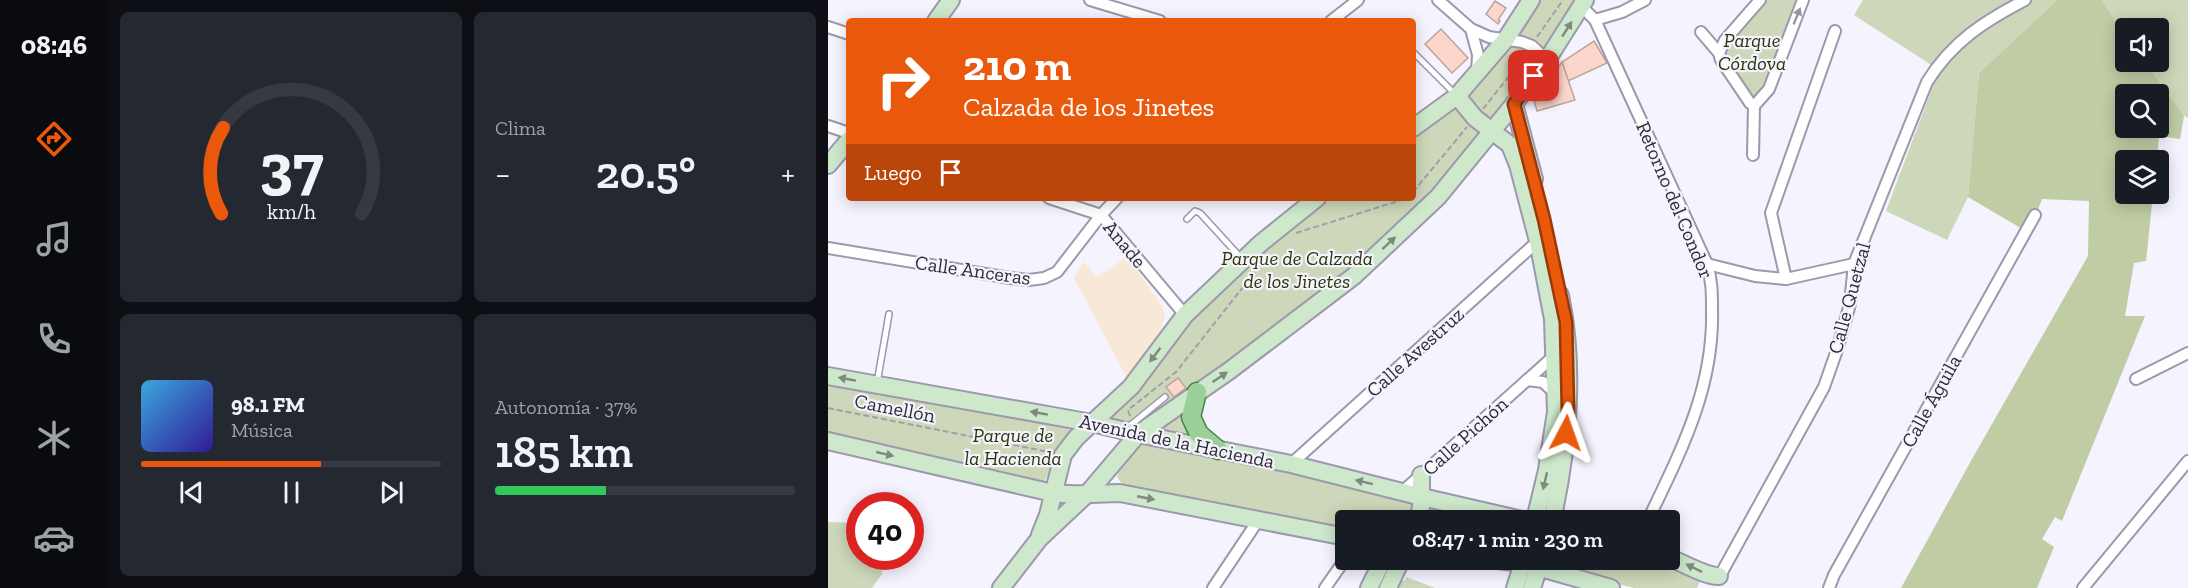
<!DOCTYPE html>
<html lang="es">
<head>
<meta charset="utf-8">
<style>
  body { margin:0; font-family:"Zilla Slab",serif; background:#242831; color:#f1f3f6; height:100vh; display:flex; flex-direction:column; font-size:22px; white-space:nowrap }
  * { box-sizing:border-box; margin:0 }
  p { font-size:20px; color:#9ea1a6 }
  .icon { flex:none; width:33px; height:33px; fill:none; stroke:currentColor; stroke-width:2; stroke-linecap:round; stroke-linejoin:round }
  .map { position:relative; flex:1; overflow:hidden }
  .sheet { display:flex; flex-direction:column; gap:12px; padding:12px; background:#0d0f14; width:720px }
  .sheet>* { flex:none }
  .banner { position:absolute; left:18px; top:18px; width:570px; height:183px; border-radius:6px; box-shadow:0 3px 15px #0003; background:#ea580c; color:#fff; overflow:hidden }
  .fabs { position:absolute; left:1287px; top:18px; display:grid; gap:12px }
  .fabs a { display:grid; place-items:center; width:54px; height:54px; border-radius:6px; background:#171b24; box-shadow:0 3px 15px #0003; font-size:30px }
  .speed { position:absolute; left:18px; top:492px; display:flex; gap:12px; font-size:30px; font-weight:700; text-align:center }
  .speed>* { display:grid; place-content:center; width:78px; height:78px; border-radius:50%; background:#171b24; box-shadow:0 3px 15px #0003; line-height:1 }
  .speed .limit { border:9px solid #d22; background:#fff; color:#111 }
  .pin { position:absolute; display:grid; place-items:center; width:51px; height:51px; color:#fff; margin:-26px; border-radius:12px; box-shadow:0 3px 9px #0006 }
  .me { position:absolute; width:66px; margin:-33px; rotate:4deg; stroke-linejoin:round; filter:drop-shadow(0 0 4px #0008) }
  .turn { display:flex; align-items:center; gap:21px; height:126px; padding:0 18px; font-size:27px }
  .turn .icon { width:78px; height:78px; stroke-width:2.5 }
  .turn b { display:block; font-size:42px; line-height:51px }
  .then { display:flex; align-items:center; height:57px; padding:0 18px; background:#0003; gap:12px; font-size:22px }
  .big { font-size:45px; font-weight:600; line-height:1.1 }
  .sheet .card { flex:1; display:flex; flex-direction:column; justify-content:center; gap:9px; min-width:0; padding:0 21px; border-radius:9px; background:#242831 }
  .sheet .dial { align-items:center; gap:0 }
  .dial svg { height:156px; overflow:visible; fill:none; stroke:#363941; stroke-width:7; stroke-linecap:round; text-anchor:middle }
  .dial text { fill:#f1f3f6; stroke:none }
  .song { display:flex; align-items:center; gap:18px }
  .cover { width:72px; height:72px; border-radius:9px; background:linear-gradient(135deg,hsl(200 70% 55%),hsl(250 70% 35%)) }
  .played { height:6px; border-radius:3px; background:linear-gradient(90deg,#ea580c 60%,#363941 60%) }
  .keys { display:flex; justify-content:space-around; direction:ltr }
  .heat { display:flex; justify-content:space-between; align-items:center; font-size:33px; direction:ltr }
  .charge { height:9px; border-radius:4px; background:linear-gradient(90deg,#34c759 37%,#363941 0) }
  .sheet .tiles { flex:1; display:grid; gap:12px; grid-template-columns:repeat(2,1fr) }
  .trip { position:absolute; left:507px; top:510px; width:345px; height:60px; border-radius:6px; background:#171b24; box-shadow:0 3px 15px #0003; font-weight:600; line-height:60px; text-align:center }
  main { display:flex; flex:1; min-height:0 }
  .menu { display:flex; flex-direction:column; width:108px; justify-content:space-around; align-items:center; background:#090b0e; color:#9ea1a6 }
  .menu .icon { width:42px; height:42px }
  .menu .active { color:#ea580c }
  .menu b { font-size:27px; color:#f1f3f6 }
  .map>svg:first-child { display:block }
</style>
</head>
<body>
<main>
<nav class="menu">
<b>08:46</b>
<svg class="icon active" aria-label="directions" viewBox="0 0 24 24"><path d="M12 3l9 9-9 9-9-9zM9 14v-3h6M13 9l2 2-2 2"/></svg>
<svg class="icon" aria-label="music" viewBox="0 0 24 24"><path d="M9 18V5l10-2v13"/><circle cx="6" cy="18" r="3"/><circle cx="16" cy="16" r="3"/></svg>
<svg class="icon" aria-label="phone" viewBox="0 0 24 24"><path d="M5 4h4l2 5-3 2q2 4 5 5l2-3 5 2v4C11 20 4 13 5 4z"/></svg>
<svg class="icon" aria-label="climate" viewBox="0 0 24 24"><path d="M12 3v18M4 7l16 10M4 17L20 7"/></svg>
<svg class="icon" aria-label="car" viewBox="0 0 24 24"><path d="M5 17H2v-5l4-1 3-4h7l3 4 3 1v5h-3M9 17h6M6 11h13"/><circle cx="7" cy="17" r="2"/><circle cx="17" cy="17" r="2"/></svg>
</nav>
<section class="sheet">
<div class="tiles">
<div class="card dial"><svg viewBox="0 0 100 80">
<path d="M14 69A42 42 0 1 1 86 69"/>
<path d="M14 69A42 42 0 0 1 15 25" stroke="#ea580c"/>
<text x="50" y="56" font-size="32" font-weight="700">37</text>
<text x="50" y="72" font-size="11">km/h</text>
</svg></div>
<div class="card"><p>Clima</p>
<div class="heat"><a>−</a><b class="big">20.5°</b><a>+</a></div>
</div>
<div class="card">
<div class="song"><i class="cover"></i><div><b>98.1 FM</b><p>Música</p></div></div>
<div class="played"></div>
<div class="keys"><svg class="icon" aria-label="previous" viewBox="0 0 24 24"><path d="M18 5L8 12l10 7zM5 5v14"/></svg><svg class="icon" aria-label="pause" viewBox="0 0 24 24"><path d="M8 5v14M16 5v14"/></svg><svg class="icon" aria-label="next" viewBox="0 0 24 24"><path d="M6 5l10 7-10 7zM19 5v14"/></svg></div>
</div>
<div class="card"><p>Autonomía · 37%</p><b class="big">185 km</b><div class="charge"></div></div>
</div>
</section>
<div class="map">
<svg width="1360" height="588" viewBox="0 0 1360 588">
  <rect width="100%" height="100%" fill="#f5f3fd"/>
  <path fill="#f8e8d6" d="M300,256L335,308L337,315L334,328L299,378L246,278L256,262L269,277Z"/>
  <g fill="#cdd7b9">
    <path d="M705,0H755L610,197L379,393L369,411L392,447L265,423L292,411L304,388L358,315L493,198H585V131L631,97Z"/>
    <path d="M933,0H974L945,72L927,105L894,59L898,41Z"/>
    <path d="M1035,0H1229L1151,73L1140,197L1119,240L1058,211L1111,70L1026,15Z"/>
    <path d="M1273,0H1360V118L1356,116L1317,62H1330V28H1298L1297,34Z"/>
    <path d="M0,377L259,422L228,452L214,489L0,441Z"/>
    <path d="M310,436L592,499L588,520H518L517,532L295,485L289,477L294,460Z"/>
    <path d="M596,500L686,520H593Z"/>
    <path d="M0,522L31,523L32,556L55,557L54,574L44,588H0Z"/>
    <path d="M717,560H839L870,576L872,581L869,588H806L715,565Z"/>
    <path d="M578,577L607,588H570L574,580L577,581Z"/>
  </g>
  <path fill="#bfcca4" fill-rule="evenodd" d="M1229,0H1273L1297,34L1298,62H1317L1356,116L1352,139L1331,136L1329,160H1298V194H1325L1318,261L1306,263L1297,316H1317L1234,521L1227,517L1214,539L1226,547L1209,588H1073L1144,459L1260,256L1261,201L1214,199L1201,233L1140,197L1151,73ZM1298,94H1330V128H1298Z"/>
  <g fill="#fdd6cb" stroke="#bda49d" stroke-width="1.5">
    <path d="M667,1L678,8L670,20L672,21L670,24L658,14Z"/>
    <path d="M613,29L640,58L624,73L597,44Z"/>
    <path d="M766,41L779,63L740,81L734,62Z"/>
    <path d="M734,62L747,100L709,111L706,101L714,100L727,79L723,77Z"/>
    <path d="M350,378L358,388L346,397L338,387Z"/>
  </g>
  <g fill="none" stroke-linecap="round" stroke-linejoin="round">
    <defs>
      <g id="lane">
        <path d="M585,52L627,94"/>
        <path d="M359,219L367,211L372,213L414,259"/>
        <path d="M49,383L61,314"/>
        <path d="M298,427L304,424L337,397"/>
      </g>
      <g id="street">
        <path d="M262,0L332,21"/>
        <path d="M610,0L643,29L661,37L694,42L704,46L719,60"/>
        <path d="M753,6L767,20L879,264C884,280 884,294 884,310C886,388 853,451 820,520"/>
        <path d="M767,20L794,12L817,0"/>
        <path d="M503,21L530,0"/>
        <path d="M0,27L21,34"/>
        <path d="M643,29L650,55L649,72"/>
        <path d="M873,32L891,53L893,60L922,103L926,106"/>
        <path d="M891,53L897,40L932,0"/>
        <path d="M926,106L941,89L975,0"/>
        <path d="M0,126L21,133"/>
        <path d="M925,155L926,106"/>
        <path d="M221,198L273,215L357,315"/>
        <path d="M0,248L182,278L201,280L216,278L229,272L273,215L289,198"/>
        <path d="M879,264L927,276L958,279L1026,264"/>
        <path d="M958,279L943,213L1007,31"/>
        <path d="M1308,379L1360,353"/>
        <path d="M699,380L715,382L727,393"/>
        <path d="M463,464L710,241"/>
        <path d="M574,492L726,356"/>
        <path d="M894,572L996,387L1010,347L1022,304L1026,264L1099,82C1124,42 1155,22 1197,0"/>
        <path d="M385,588L431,519"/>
        <path d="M497,588L518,558"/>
        <path d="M1001,588L1006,575L1207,215"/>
        <path d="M1255,588L1360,461"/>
      </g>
      <g id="secondary">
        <path d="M108,21L123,0"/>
        <path d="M629,96L647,118L682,145L690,165L710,241L725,319L728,412L719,470L707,520"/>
        <path d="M686,104L706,179"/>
        <path d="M585,128L629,96L678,39L703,0"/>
        <path d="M0,165L21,140"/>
        <path d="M0,376L264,423L310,434L463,464L594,497L694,520"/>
        <path d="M0,441L225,493C247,496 270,493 292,493L518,537"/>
        <path d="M591,520L593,506V475"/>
        <path d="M724,520C740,450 747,366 732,295"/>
        <path d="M212,535L220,515L235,455L248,438L303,387L357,315L433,243L489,198"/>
        <path d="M842,558C855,563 879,577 891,576"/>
        <path d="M669,560L695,563L783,588"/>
        <path d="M173,588L211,539L260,493L310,434L401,371L526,276L610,197L686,104L719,60L757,0"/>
        <path d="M541,588L555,560"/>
        <path d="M560,588L573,560"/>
        <path d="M687,588L696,560"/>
        <path d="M704,588L713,560"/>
      </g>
      <path id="primary" d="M369,392L363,417L371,434L390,450"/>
    </defs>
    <use href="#lane" stroke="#9c98ad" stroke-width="8"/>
    <use href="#street" stroke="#9c98ad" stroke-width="14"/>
    <use href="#secondary" stroke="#9c98ad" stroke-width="20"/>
    <use href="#primary" stroke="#4a8348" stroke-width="21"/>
    <g stroke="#a1a0a9" stroke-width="2" stroke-dasharray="6 3" stroke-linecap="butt">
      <path d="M709,37L735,0"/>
      <path d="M655,109L698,55"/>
      <path d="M585,192L639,127"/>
      <path d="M468,233L580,198"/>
      <path d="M0,408L221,452"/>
      <path d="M302,416L300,410L348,372L438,258"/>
    </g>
    <use href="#lane" stroke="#fff" stroke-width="5"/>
    <use href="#street" stroke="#fff" stroke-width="10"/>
    <use href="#secondary" stroke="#cde8cb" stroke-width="16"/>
    <use href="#primary" stroke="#9bd198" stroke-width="18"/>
  </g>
  <defs><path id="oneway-solid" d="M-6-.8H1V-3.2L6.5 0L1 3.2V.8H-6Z" transform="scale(1.5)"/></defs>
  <use fill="#96969a" href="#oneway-solid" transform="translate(969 16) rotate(-68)"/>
  <g fill="#7e8a80">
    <use href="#oneway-solid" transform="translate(739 29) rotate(-57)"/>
    <use href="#oneway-solid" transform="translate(561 243) rotate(-43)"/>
    <use href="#oneway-solid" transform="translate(327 355) rotate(127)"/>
    <use href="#oneway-solid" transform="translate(392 377) rotate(-34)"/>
    <use href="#oneway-solid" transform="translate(19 379) rotate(-170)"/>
    <use href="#oneway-solid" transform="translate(211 413) rotate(-170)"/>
    <use href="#oneway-solid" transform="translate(57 454) rotate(13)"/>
    <use href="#oneway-solid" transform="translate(717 481) rotate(103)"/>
    <use href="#oneway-solid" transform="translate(536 482) rotate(-166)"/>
    <use href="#oneway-solid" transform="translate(318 498) rotate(11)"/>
    <use href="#oneway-solid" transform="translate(866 568) rotate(-154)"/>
  </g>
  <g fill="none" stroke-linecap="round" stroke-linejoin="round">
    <defs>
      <path id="route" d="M706,76L686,104L716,219L738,322L740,410L738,433"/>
    </defs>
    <use href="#route" stroke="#983908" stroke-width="15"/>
    <use href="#route" stroke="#ea580c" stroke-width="10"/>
  </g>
  <g text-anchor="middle" stroke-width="4.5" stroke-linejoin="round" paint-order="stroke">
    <g font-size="20" font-style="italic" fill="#2a3506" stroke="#f5f3fd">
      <text x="924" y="47">Parque<tspan x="924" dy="23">Córdova</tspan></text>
      <text x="469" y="265">Parque de Calzada<tspan x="469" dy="23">de los Jinetes</tspan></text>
      <text x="185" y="442">Parque de<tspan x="185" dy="23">la Hacienda</tspan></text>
    </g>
    <g font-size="20" fill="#2e2d35" stroke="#f5f3fd">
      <text transform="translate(847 200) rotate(67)" y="7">Retorno del Condor</text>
      <text transform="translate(297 244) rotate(50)" y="7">Anade</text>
      <text transform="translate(145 270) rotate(8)" y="7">Calle Anceras</text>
      <text transform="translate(1021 298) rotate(-75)" y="7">Calle Quetzal</text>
      <text transform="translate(587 352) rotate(-42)" y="7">Calle Avestruz</text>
      <text transform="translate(1103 401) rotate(-61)" y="7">Calle Águila</text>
      <text transform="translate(67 408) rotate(11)" y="7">Camellón</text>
      <text transform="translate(637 436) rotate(-42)" y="7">Calle Pichón</text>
      <text transform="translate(349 441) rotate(12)" y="7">Avenida de la Hacienda</text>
    </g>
  </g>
</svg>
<div class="fabs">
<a><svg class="icon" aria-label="sound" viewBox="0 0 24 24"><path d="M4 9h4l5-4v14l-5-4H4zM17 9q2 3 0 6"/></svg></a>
<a><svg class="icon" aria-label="search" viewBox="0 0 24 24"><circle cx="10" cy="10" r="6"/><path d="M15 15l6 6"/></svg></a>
<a><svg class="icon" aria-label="layers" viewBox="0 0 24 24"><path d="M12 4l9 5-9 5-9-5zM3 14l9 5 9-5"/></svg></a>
</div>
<div class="speed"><div class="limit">40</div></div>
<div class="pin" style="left:706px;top:76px;background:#d93025"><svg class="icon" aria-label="arrive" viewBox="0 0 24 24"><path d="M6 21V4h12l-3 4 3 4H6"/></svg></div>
<svg class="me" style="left:738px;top:433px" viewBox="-20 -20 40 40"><path d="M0-17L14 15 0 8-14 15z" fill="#ea580c" stroke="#fff" stroke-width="4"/></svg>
<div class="trip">08:47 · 1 min · 230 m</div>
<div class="banner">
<div class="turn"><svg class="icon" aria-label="right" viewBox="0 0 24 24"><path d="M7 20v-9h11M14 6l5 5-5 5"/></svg><div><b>210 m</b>Calzada de los Jinetes</div></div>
<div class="then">Luego<svg class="icon" aria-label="arrive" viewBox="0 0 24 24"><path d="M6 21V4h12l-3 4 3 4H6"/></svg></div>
</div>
</div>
</main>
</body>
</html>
